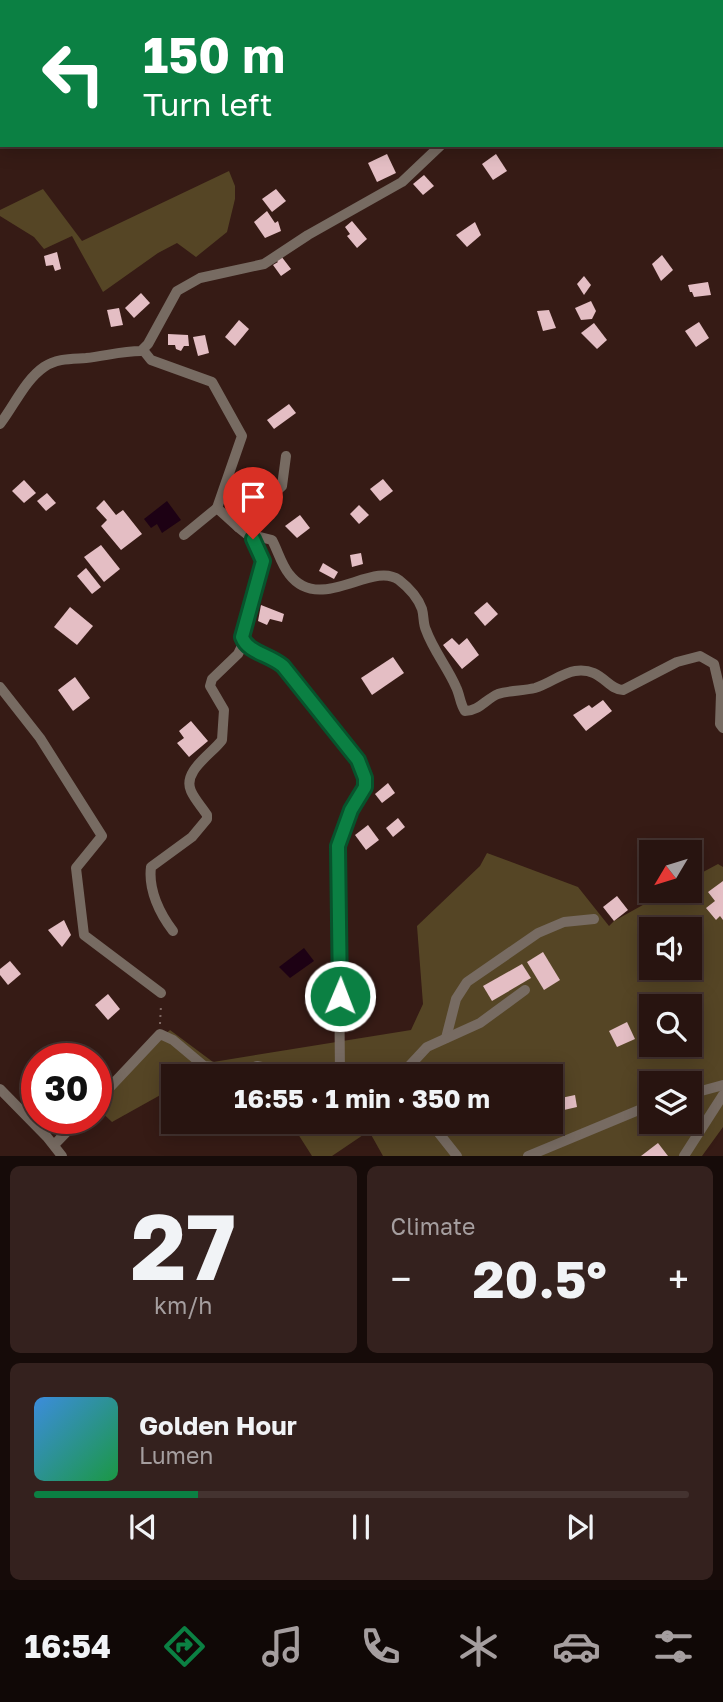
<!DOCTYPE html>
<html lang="en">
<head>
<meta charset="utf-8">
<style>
  body { margin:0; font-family:"Golos Text",sans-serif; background:#34211e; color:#f1f3f6; height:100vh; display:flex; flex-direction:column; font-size:26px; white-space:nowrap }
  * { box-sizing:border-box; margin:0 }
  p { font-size:23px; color:#a59e9f }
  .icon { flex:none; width:38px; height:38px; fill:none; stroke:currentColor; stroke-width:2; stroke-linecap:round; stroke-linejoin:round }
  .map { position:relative; height:1156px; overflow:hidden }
  .sheet { display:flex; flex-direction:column; gap:10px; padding:10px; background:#160b09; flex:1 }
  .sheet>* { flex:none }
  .banner { position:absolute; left:0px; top:0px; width:724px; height:147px; box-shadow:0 4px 18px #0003,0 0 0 2px #443330; background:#0b8043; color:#fff; overflow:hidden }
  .needle { width:46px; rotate:232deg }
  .buttons { position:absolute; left:639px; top:840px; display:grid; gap:14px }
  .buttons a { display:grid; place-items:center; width:63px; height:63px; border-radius:0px; background:#281410; box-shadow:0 4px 18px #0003,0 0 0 2px #443330; font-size:35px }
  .speed { position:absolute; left:21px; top:1043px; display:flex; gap:14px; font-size:35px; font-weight:700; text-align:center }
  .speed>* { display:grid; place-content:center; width:91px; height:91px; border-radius:50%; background:#281410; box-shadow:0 4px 18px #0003,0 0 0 2px #443330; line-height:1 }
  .speed .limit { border:10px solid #d22; background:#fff; color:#111 }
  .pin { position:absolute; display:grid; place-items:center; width:60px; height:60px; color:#fff; margin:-72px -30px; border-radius:50% 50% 50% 0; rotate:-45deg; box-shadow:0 0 7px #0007 }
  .pin .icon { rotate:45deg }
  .me { position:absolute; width:77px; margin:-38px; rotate:1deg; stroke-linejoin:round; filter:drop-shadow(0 0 5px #0008) }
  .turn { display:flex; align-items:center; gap:24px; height:147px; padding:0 28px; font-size:32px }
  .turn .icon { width:91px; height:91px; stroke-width:2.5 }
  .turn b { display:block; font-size:49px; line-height:60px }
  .big { font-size:52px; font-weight:700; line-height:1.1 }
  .sheet .card { flex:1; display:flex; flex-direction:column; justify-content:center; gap:10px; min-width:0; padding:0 24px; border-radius:10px; background:#34211e }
  .sheet .dial { align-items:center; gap:0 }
  .dial b { font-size:91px; line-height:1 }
  .song { display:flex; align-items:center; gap:21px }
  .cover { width:84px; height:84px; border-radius:10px; background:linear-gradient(135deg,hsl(210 70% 55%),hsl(140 70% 35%)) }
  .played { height:7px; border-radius:4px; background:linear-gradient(90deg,#0b8043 25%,#443330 25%) }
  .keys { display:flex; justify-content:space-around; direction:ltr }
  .heat { display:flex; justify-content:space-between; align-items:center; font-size:38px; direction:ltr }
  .sheet .tiles { flex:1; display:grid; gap:10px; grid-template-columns:1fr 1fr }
  .card:last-child { grid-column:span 2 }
  .trip { position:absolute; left:161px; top:1064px; width:402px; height:70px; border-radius:0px; background:#281410; box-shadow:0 4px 18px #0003,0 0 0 2px #443330; font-weight:700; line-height:70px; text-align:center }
  .tabs { display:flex; height:112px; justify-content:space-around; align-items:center; background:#100806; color:#a59e9f }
  .tabs .icon { width:49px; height:49px }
  .tabs .active { color:#0b8043 }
  .tabs b { font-size:32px; color:#f1f3f6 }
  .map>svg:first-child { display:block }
</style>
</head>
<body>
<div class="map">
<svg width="723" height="1156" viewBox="0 0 723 1156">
  <rect width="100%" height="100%" fill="#361b15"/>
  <g fill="#554525" fill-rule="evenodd">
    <path d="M229,171L235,186V199L227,232L196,257L177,243L158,253L103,292L72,236L44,249L34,237L0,216V210L43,189L82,241Z"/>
    <path d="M487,853L578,887L609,926L614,921L668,891H690V879L718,864L723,867V1127L702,1156H383L369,1131L332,1156H312L298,1134L310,1122H551V1076H173V1088L112,1122L96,1107V1095L170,1030L213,1062L411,1030L423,1004L417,926L480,866ZM651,929H690V968H651ZM651,1006H690V1045H651ZM651,1083H690V1122H651Z"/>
  </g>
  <g fill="#1d0114">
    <path d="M167,501L181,520L162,533L157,524L151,528L144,519Z"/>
    <path d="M304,948L314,961L290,978L279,967Z"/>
  </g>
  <g fill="#e4bec4">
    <path d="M387,154L396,173L377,182L368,163Z"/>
    <path d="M496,154L507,171L493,180L482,164Z"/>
    <path d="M424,175L434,186L423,195L413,184Z"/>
    <path d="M276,189L286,201L272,212L262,199Z"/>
    <path d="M267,211L275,223L278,221L281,231L265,238L254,222Z"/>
    <path d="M352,221L367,239L357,248L347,236L350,234L345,227Z"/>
    <path d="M475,222L481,235L467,247L456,235Z"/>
    <path d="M57,252L61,269L55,271L53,265L46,266L44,256Z"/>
    <path d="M662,255L673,270L661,281L652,264Z"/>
    <path d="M281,256L291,269L281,276L273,265L278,262L276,260Z"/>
    <path d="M584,276L591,285L584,295L577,284Z"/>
    <path d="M708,282L711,295L694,297L692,292H690L688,285Z"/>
    <path d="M141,293L150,303L134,318L125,308Z"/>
    <path d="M591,301L596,311L592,319L581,320L575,308Z"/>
    <path d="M119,308L123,325L111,327L107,310Z"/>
    <path d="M549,310L556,328L543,331L537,311Z"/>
    <path d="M239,320L249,329L235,346L225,337Z"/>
    <path d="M699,322L709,338L696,347L685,331Z"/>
    <path d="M594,323L607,340L597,349L581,333Z"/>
    <path d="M168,334L188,335L189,346H184L181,351L176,349L175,345H168Z"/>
    <path d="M205,335L209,353L198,356L193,337Z"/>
    <path d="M289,404L296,413L274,429L267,420Z"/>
    <path d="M383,479L393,491L380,501L370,489Z"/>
    <path d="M24,480L36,493L24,503L12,491Z"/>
    <path d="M47,493L56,503L46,511L37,501Z"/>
    <path d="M104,500L116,515L123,510L142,534L121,550L101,526L107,520L96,508Z"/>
    <path d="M359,505L369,515L359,524L350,514Z"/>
    <path d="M300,515L310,528L297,538L285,526Z"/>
    <path d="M101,545L120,569L104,582L84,557Z"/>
    <path d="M361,553L363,564L352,567L350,555Z"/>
    <path d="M323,563L338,572L334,579L319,571Z"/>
    <path d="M86,568L101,587L92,594L77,576Z"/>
    <path d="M487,602L498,614L485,626L474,613Z"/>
    <path d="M261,605L284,614L282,622L270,619L267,625L258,621Z"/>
    <path d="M70,607L93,626L77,645L54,627Z"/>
    <path d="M452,638L459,645L467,638L479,655L462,669L443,645Z"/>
    <path d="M393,657L404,673L372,695L361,678Z"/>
    <path d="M75,677L90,698L73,711L58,690Z"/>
    <path d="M603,700L612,711L586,731L573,715L589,705L592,708Z"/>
    <path d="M191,721L208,741L189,757L177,743L184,738L179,731Z"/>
    <path d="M388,783L395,793L382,803L375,794Z"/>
    <path d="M398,818L405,827L393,837L386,828Z"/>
    <path d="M368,825L379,840L366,850L355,835Z"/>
    <path d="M723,881V920L720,916L716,920L706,908L715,901L708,892Z"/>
    <path d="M617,896L628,910L614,921L603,907Z"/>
    <path d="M64,920L71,935L62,947L48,930Z"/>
    <path d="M543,952L560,980L544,990L527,962Z"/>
    <path d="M10,961L21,974L8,985L0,975V969Z"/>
    <path d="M522,964L531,978L492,1001L483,986Z"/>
    <path d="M108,994L120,1009L108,1020L95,1005Z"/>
    <path d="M627,1022L635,1039L617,1047L609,1031Z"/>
    <path d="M575,1095L577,1107L564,1110L561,1098Z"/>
    <path d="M658,1143L668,1156H641Z"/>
  </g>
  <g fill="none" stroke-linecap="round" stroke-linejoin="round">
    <path stroke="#7e6762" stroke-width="2" stroke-dasharray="2 5" stroke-linecap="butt" d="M160,1024L161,1005"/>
    <g stroke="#776b62" stroke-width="10">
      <path d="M562,0L563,2"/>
      <path d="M143,350L151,360L212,382L242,436L217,508"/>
      <path d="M0,424C14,406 25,380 44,367C57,358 72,359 86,358C105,356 122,351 141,351L148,344L177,291L200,278L264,264L308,235L402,182L441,145"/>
      <path d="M238,527L253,539L263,561L242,637C248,653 269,654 283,666L358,760C368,780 363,790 352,808C346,820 341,833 338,846L340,1076"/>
      <path d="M184,535L217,508L238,527L282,486L286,456"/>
      <path d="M253,539L260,537L272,540C278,551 281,564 289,574C320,615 372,560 399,580C408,587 418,598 422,609C424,616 423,624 426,630C433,650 448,668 456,687C460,695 460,704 465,711C479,711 486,699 498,694C510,690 523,691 535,688C549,684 562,673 575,671C602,667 607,690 623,690L677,662L700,656L714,664L721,694L720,724L723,728"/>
      <path d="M0,687L40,738L102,836L76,868L84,935L161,993"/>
      <path d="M173,931C160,914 148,890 151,867L192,837L207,819V815C202,807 195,800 191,791C182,771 212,754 222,740L224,710L210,686L212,679L238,654L244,642"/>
      <path d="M446,1038L456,999L467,982L538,933L564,922L594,919"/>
      <path d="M400,1076L427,1047L480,1023L525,990"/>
      <path d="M0,1089L47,1137L62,1156"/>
      <path d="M690,1094L723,1085"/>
      <path d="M96,1102L160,1034L173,1040L204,1066L245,1070L257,1066L306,1076"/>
      <path d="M430,1122L457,1156"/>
      <path d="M54,1145L80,1118"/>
      <path d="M528,1156L651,1105"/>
      <path d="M684,1156L723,1095"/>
    </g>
  </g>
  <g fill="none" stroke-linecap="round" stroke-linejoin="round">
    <defs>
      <path id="route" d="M253,539L263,561L242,637C248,653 269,654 283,666L358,760L365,778V787L351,810L338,846L340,996"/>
    </defs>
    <use href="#route" stroke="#07532c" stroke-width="18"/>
    <use href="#route" stroke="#0b8043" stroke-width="12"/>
  </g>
</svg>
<div class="buttons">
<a><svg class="needle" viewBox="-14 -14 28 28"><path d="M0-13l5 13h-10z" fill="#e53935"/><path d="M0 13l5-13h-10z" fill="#a59e9f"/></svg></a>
<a><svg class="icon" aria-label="sound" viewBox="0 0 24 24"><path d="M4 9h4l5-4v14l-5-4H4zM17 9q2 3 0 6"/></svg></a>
<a><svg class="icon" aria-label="search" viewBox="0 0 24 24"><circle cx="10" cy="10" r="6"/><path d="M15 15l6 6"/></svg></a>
<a><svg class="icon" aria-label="layers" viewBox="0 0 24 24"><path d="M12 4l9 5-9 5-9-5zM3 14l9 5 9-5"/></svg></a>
</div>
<div class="speed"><div class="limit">30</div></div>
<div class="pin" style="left:253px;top:539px;background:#d93025"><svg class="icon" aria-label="arrive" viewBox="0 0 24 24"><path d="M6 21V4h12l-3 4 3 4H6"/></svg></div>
<svg class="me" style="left:340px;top:996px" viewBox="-20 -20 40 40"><circle r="17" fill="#0b8043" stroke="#fff" stroke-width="3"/><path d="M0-11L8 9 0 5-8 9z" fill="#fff"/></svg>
<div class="trip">16:55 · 1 min · 350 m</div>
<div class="banner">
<div class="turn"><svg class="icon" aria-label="left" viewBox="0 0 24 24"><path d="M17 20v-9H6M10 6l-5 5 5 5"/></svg><div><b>150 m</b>Turn left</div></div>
</div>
</div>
<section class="sheet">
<div class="tiles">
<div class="card dial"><b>27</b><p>km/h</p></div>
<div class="card"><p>Climate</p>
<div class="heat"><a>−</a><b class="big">20.5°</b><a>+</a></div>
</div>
<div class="card">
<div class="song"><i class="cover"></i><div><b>Golden Hour</b><p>Lumen</p></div></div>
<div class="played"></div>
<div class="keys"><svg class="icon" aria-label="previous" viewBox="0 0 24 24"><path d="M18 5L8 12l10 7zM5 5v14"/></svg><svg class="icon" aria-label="pause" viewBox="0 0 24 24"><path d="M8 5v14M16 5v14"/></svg><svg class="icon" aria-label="next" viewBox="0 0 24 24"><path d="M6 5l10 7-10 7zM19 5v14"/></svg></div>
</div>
</div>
</section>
<nav class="tabs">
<b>16:54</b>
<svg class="icon active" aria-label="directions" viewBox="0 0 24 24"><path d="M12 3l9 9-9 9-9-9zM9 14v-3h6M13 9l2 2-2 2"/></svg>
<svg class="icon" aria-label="music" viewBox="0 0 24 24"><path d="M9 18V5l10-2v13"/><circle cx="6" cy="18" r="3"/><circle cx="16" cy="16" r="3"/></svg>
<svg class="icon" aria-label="phone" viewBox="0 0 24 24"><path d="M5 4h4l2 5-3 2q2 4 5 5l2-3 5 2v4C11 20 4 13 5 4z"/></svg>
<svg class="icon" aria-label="climate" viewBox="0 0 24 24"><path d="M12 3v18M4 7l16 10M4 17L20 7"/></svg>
<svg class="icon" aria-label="car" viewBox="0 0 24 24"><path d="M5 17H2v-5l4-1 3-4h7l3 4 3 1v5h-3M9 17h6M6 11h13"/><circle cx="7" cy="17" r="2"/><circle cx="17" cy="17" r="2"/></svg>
<svg class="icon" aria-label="filters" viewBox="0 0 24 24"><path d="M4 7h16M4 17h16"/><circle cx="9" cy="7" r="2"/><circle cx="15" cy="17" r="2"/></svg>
</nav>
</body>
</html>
